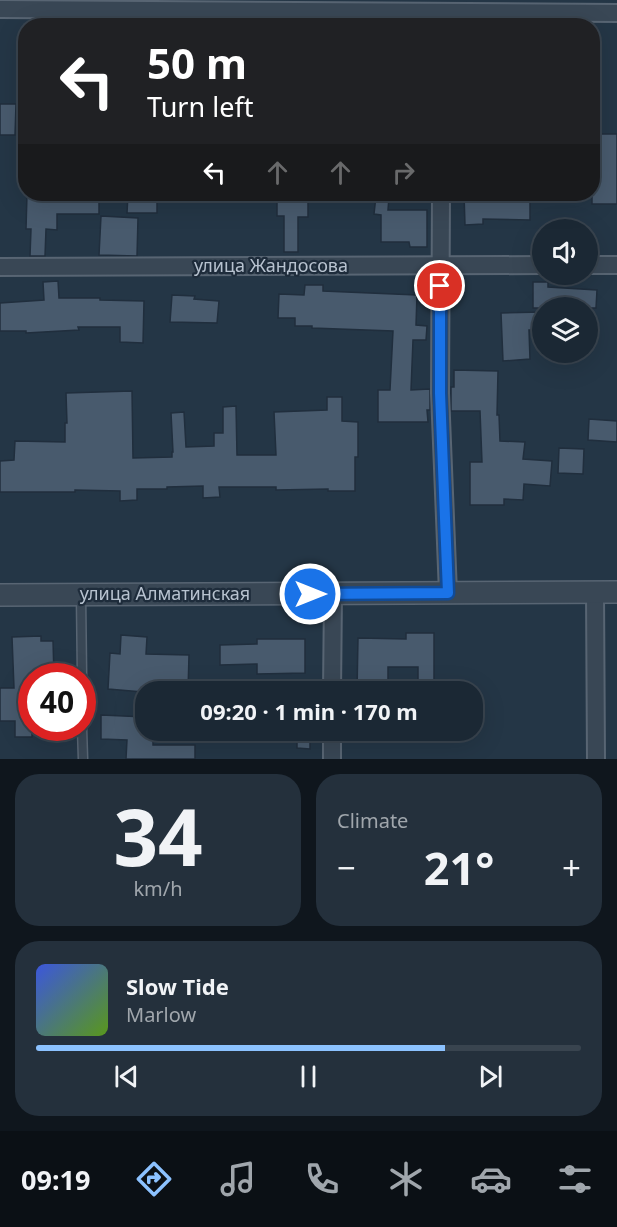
<!DOCTYPE html>
<html lang="en">
<head>
<meta charset="utf-8">
<style>
  body { margin:0; font-family:"Noto Sans",sans-serif; background:#24303c; color:#f1f3f6; height:100vh; display:flex; flex-direction:column; font-size:22px; white-space:nowrap }
  * { box-sizing:border-box; margin:0 }
  p { font-size:20px; color:#a0a6ac }
  .icon { flex:none; width:33px; height:33px; fill:none; stroke:currentColor; stroke-width:2; stroke-linecap:round; stroke-linejoin:round }
  .map { position:relative; height:759px; overflow:hidden }
  .sheet { display:flex; flex-direction:column; gap:15px; padding:15px; background:#0f161d; flex:1 }
  .sheet>* { flex:none }
  .banner { position:absolute; left:18px; top:18px; width:582px; height:183px; border-radius:24px; box-shadow:0 6px 24px #0002,0 0 0 2px #39444f; background:#202124; color:#fff; overflow:hidden }
  .buttons { position:absolute; left:532px; top:219px; display:grid; gap:12px }
  .buttons a { display:grid; place-items:center; width:66px; height:66px; border-radius:50%; background:#1b2834; box-shadow:0 6px 24px #0002,0 0 0 2px #39444f; font-size:30px }
  .speed { position:absolute; left:18px; top:663px; display:flex; gap:12px; font-size:30px; font-weight:700; text-align:center }
  .speed>* { display:grid; place-content:center; width:78px; height:78px; border-radius:50%; background:#1b2834; box-shadow:0 6px 24px #0002,0 0 0 2px #39444f; line-height:1 }
  .speed .limit { border:9px solid #d22; background:#fff; color:#111 }
  .pin { position:absolute; display:grid; place-items:center; width:51px; height:51px; color:#fff; margin:-26px; border:3px solid #fff; border-radius:50%; box-shadow:0 2px 6px #0007 }
  .me { position:absolute; width:66px; margin:-33px; rotate:90deg; stroke-linejoin:round; filter:drop-shadow(0 0 4px #0008) }
  .turn { display:flex; align-items:center; gap:21px; height:126px; padding:0 30px; font-size:27px }
  .turn .icon { width:78px; height:78px; stroke-width:2.5 }
  .turn b { display:block; font-size:42px; line-height:51px }
  .lanes { display:flex; align-items:center; height:57px; padding:0 30px; background:#0003; justify-content:center; gap:30px; direction:ltr }
  .lanes .off { opacity:.35 }
  .big { font-size:45px; font-weight:700; line-height:1.1 }
  .sheet .widget { flex:1; display:flex; flex-direction:column; justify-content:center; gap:9px; min-width:0; padding:0 21px; border-radius:24px; background:#24303c }
  .sheet .dial { align-items:center; gap:0 }
  .dial b { font-size:78px; line-height:1 }
  .song { display:flex; align-items:center; gap:18px }
  .cover { width:72px; height:72px; border-radius:9px; background:linear-gradient(135deg,hsl(230 70% 55%),hsl(90 70% 35%)) }
  .played { height:6px; border-radius:3px; background:linear-gradient(90deg,#8cc2ff 75%,#39444f 75%) }
  .keys { display:flex; justify-content:space-around; direction:ltr }
  .heat { display:flex; justify-content:space-between; align-items:center; font-size:33px; direction:ltr }
  .sheet .tiles { flex:1; display:grid; gap:15px; grid-template-columns:1fr 1fr }
  .widget:last-child { grid-column:span 2 }
  .trip { position:absolute; left:135px; top:681px; width:348px; height:60px; border-radius:24px; background:#1b2834; box-shadow:0 6px 24px #0002,0 0 0 2px #39444f; font-weight:700; line-height:60px; text-align:center }
  .dock { display:flex; height:96px; justify-content:space-around; align-items:center; background:#0b1015; color:#a0a6ac }
  .dock .icon { width:42px; height:42px }
  .dock .active { color:#8cc2ff }
  .dock b { font-size:27px; color:#f1f3f6 }
  .map>svg:first-child { display:block }
</style>
</head>
<body>
<div class="map">
<svg width="617" height="759" viewBox="0 0 617 759">
  <rect width="100%" height="100%" fill="#243646"/>
  <g fill="#485a6d" stroke="#202e3d" stroke-width="1.5">
    <path d="M0,104H16L15,135H0Z"/>
    <rect x="592" y="134" width="25" height="70"/>
    <path d="M27,194H99V214H57V230L46,229L45,256H30L31,229H26Z"/>
    <path d="M128,194H157V213H127Z"/>
    <path d="M277,194H308V217H298V252H284V216H277Z"/>
    <path d="M464,194H530V220L483,219V224L465,225Z"/>
    <path d="M376,196L389,197L388,210H427V247H410L409,242H381V215L374,214Z"/>
    <path d="M101,216L138,218L137,256L99,255Z"/>
    <path d="M58,281L59,298H100V300L144,301L143,343L120,342V327H78L79,330L26,333V331H0V303L44,300L43,282Z"/>
    <path d="M533,282H548V287L597,290L596,308H533Z"/>
    <path d="M305,285H323V291L417,295L416,325L427,326L426,340H413L411,390L430,389V410H427L428,422H378V390H390L393,331L312,328V326H295V318H278L279,294L304,295Z"/>
    <path d="M172,295L195,296L194,299L219,301L217,323L170,322Z"/>
    <path d="M543,312V330H529L530,359L503,361L501,313Z"/>
    <path d="M454,370L498,371L497,415H499L500,441L525,442L523,459L552,461L550,486L524,484L523,500L504,499V505H470V462H482L480,411H451V387H454Z"/>
    <path d="M132,391L133,458L172,457V452H173L171,413L184,412L186,447L214,446V433H223V407L236,406L237,455H276L274,412L327,410V397H342V421L358,422V457H355V491H328V489L276,490V487H219L220,497L203,498V486L167,487V489H137V500L120,501V491L75,490V492H0V461L14,460L15,441L65,442V423H67L66,393Z"/>
    <path d="M589,419L617,421V442L588,440Z"/>
    <path d="M559,448L584,449L583,474L558,473Z"/>
    <path d="M406,633H434V692H418V667H388V692H357L358,638L406,639Z"/>
    <path d="M121,635L147,637L146,654L189,655L188,691L143,690V692L108,689L110,653L120,654Z"/>
    <path d="M41,636V641H53L54,676H32V737H15V721H0V688H14L12,637Z"/>
    <path d="M257,639H305V673L257,674V664L220,665V645L257,644Z"/>
    <path d="M101,715L146,717V730H153V745H195V759H126L127,740L101,739Z"/>
    <path d="M49,728H66V740L49,741Z"/>
    <path d="M297,730H310V749L297,748Z"/>
  </g>
  <g fill="none" stroke-linecap="round" stroke-linejoin="round">
    <defs>
      <g id="service">
        <path d="M81,595L82,676"/>
        <path d="M82,728L83,759"/>
      </g>
      <g id="minor">
        <path d="M0,9L617,13"/>
        <path d="M441,194L440,393L448,593"/>
        <path d="M588,265H617"/>
        <path d="M0,267L543,265"/>
        <path d="M595,592L596,759"/>
        <path d="M332,692L333,593"/>
        <path d="M332,759V730"/>
      </g>
      <path id="tertiary" d="M0,595L617,592"/>
    </defs>
    <use href="#service" stroke="#586573" stroke-width="11"/>
    <use href="#minor" stroke="#586573" stroke-width="20"/>
    <use href="#tertiary" stroke="#586573" stroke-width="24"/>
    <use href="#service" stroke="#394755" stroke-width="8"/>
    <use href="#minor" stroke="#394755" stroke-width="16"/>
    <use href="#tertiary" stroke="#394755" stroke-width="21"/>
  </g>
  <g fill="none" stroke-linecap="round" stroke-linejoin="round">
    <defs>
      <path id="route" d="M310,594L448,593L440,393V286"/>
    </defs>
    <use href="#route" stroke="#114b97" stroke-width="15"/>
    <use href="#route" stroke="#1a73e8" stroke-width="10"/>
  </g>
  <g text-anchor="middle" stroke-width="4.5" stroke-linejoin="round" paint-order="stroke">
    <g font-size="18" fill="#b7c2cf" stroke="#1e2c3b">
      <text x="271" y="272">улица Жандосова</text>
      <text x="165" y="600">улица Алматинская</text>
    </g>
  </g>
</svg>
<div class="buttons">
<a><svg class="icon" aria-label="sound" viewBox="0 0 24 24"><path d="M4 9h4l5-4v14l-5-4H4zM17 9q2 3 0 6"/></svg></a>
<a><svg class="icon" aria-label="layers" viewBox="0 0 24 24"><path d="M12 4l9 5-9 5-9-5zM3 14l9 5 9-5"/></svg></a>
</div>
<div class="speed"><div class="limit">40</div></div>
<div class="pin" style="left:440px;top:286px;background:#d93025"><svg class="icon" aria-label="arrive" viewBox="0 0 24 24"><path d="M6 21V4h12l-3 4 3 4H6"/></svg></div>
<svg class="me" style="left:310px;top:594px" viewBox="-20 -20 40 40"><circle r="17" fill="#1a73e8" stroke="#fff" stroke-width="3"/><path d="M0-11L8 9 0 5-8 9z" fill="#fff"/></svg>
<div class="trip">09:20 · 1 min · 170 m</div>
<div class="banner">
<div class="turn"><svg class="icon" aria-label="left" viewBox="0 0 24 24"><path d="M17 20v-9H6M10 6l-5 5 5 5"/></svg><div><b>50 m</b>Turn left</div></div>
<div class="lanes"><svg class="icon" aria-label="left" viewBox="0 0 24 24"><path d="M17 20v-9H6M10 6l-5 5 5 5"/></svg><svg class="icon off" aria-label="ahead" viewBox="0 0 24 24"><path d="M12 20V5M6 11l6-6 6 6"/></svg><svg class="icon off" aria-label="ahead" viewBox="0 0 24 24"><path d="M12 20V5M6 11l6-6 6 6"/></svg><svg class="icon off" aria-label="right" viewBox="0 0 24 24"><path d="M7 20v-9h11M14 6l5 5-5 5"/></svg></div>
</div>
</div>
<section class="sheet">
<div class="tiles">
<div class="widget dial"><b>34</b><p>km/h</p></div>
<div class="widget"><p>Climate</p>
<div class="heat"><a>−</a><b class="big">21°</b><a>+</a></div>
</div>
<div class="widget">
<div class="song"><i class="cover"></i><div><b>Slow Tide</b><p>Marlow</p></div></div>
<div class="played"></div>
<div class="keys"><svg class="icon" aria-label="previous" viewBox="0 0 24 24"><path d="M18 5L8 12l10 7zM5 5v14"/></svg><svg class="icon" aria-label="pause" viewBox="0 0 24 24"><path d="M8 5v14M16 5v14"/></svg><svg class="icon" aria-label="next" viewBox="0 0 24 24"><path d="M6 5l10 7-10 7zM19 5v14"/></svg></div>
</div>
</div>
</section>
<nav class="dock">
<b>09:19</b>
<svg class="icon active" aria-label="directions" viewBox="0 0 24 24"><path d="M12 3l9 9-9 9-9-9zM9 14v-3h6M13 9l2 2-2 2"/></svg>
<svg class="icon" aria-label="music" viewBox="0 0 24 24"><path d="M9 18V5l10-2v13"/><circle cx="6" cy="18" r="3"/><circle cx="16" cy="16" r="3"/></svg>
<svg class="icon" aria-label="phone" viewBox="0 0 24 24"><path d="M5 4h4l2 5-3 2q2 4 5 5l2-3 5 2v4C11 20 4 13 5 4z"/></svg>
<svg class="icon" aria-label="climate" viewBox="0 0 24 24"><path d="M12 3v18M4 7l16 10M4 17L20 7"/></svg>
<svg class="icon" aria-label="car" viewBox="0 0 24 24"><path d="M5 17H2v-5l4-1 3-4h7l3 4 3 1v5h-3M9 17h6M6 11h13"/><circle cx="7" cy="17" r="2"/><circle cx="17" cy="17" r="2"/></svg>
<svg class="icon" aria-label="filters" viewBox="0 0 24 24"><path d="M4 7h16M4 17h16"/><circle cx="9" cy="7" r="2"/><circle cx="15" cy="17" r="2"/></svg>
</nav>
</body>
</html>
